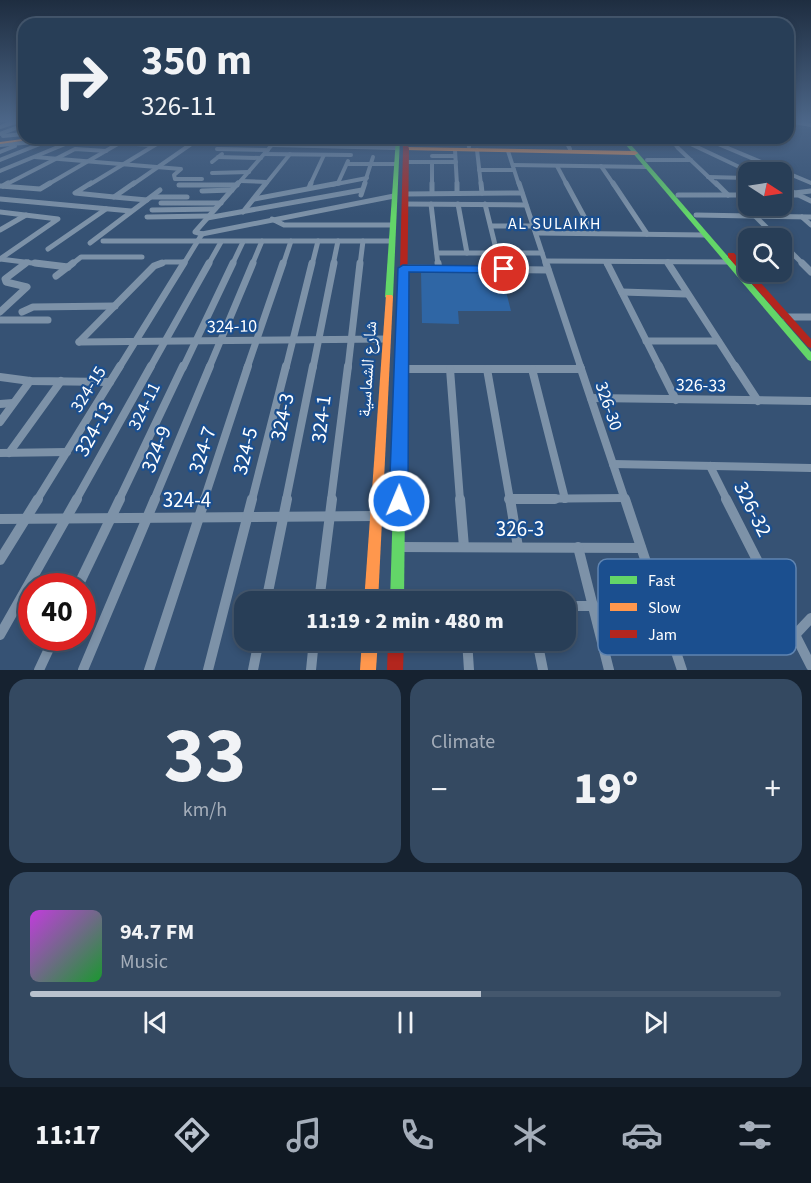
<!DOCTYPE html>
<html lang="en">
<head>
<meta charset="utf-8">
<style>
  body { margin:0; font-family:"Source Sans 3","Noto Naskh Arabic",sans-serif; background:#344961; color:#f1f3f6; height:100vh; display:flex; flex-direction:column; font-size:22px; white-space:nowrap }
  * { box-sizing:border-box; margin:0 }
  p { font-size:20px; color:#a5aeba }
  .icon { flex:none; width:33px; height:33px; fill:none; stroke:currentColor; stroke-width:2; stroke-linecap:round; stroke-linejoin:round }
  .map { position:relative; height:670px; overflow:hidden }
  .panel { display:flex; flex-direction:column; gap:9px; padding:9px; background:#162230; flex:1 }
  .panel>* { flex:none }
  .hud { position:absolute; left:18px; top:18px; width:776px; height:126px; border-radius:18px; box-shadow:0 3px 9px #0003,0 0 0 2px #44576d; background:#283e57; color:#f1f3f6; overflow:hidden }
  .needle { width:39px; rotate:102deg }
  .buttons { position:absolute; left:738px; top:162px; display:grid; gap:12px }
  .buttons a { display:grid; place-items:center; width:54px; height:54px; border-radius:12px; background:#283e57; box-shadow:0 3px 9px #0003,0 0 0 2px #44576d; font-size:30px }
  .speed { position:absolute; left:18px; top:573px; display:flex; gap:12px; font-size:30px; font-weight:700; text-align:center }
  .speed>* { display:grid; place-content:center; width:78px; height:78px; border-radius:50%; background:#283e57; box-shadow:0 3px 9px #0003,0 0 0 2px #44576d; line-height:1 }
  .speed .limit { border:9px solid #d22; background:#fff; color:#111 }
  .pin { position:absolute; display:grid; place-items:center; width:51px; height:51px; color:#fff; margin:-26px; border:3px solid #fff; border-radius:50%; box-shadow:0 2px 6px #0007 }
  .me { position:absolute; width:66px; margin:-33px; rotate:1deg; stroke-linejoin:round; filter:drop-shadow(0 0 4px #0008) }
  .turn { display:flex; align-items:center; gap:21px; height:126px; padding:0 24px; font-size:27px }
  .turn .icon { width:78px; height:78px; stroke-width:2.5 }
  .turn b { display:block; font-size:42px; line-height:51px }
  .big { font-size:45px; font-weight:800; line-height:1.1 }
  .panel .card { flex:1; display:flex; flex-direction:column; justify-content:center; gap:9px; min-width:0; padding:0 21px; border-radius:18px; background:#344961 }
  .panel .dial { align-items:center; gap:0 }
  .dial b { font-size:78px; line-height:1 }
  .song { display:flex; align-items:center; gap:18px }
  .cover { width:72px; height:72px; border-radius:9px; background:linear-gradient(135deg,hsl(290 70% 55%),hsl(130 70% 35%)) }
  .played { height:6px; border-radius:3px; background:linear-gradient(90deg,#b9c2ce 60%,#44576d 60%) }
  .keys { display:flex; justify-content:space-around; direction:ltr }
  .heat { display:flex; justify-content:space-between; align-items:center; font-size:33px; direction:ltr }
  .panel .tiles { flex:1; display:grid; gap:9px; grid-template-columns:1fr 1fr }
  .card:last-child { grid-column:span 2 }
  .trip { position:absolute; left:234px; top:591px; width:342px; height:60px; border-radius:18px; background:#283e57; box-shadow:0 3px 9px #0003,0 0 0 2px #44576d; font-weight:800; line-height:60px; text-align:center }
  .tabs { display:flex; height:96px; justify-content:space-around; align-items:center; background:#101923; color:#a5aeba }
  .tabs .icon { width:42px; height:42px }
  .tabs .selected { color:#b9c2ce }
  .tabs b { font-size:27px; color:#f1f3f6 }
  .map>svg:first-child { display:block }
</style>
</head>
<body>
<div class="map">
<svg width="811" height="670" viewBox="0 0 811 670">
  <rect width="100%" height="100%" fill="#365274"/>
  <path fill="#2f66a5" d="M421,271L501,272L511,311H458L459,324L422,323Z"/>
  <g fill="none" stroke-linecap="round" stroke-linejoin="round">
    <g stroke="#7d92a8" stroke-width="4">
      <path d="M794,122L811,125"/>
      <path d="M0,127L15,122"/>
      <path d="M0,134L24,125"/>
      <path d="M3,136L24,134"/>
      <path d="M468,138L469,147"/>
      <path d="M564,138L570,149"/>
      <path d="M671,138L678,148L717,185"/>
      <path d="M678,138L750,172"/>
      <path d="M704,138L811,183"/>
      <path d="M120,143L153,145"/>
      <path d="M0,145L58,140L67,142"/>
      <path d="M272,145L397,148"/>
      <path d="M217,149L268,150"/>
      <path d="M455,150L457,185"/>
      <path d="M477,150L481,185"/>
      <path d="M508,151L519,185"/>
      <path d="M0,152L15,146"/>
      <path d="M265,154L351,155"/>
      <path d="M432,156H455"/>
      <path d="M35,157L181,169L174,175L175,179H202"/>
      <path d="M218,157L261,158"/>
      <path d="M0,160L40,144"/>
      <path d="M647,160H691"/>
      <path d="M212,162L222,154"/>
      <path d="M405,162H456"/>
      <path d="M432,162V185"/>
      <path d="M347,164H396"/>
      <path d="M513,165L647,167"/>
      <path d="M557,166L567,185"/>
      <path d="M601,166L614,185"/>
      <path d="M479,170H514"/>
      <path d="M0,171L70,142L109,138"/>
      <path d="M212,173L249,172"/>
      <path d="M708,177L748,178"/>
      <path d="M241,181L267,182"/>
      <path d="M338,183L348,161"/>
      <path d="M5,185L75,149L106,151"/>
      <path d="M47,185L128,138"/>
      <path d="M89,185L165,139L197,140L132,185"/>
      <path d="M237,185L278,138"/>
      <path d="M265,185L290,154"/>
      <path d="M310,185L324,155"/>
      <path d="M331,185L367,178"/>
      <path d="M364,185L373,157"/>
    </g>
    <g stroke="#7d92a8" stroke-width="5">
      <path d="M91,183L75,193L114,197L134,183"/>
      <path d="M432,183V193"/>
      <path d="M457,183V193"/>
      <path d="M481,183L482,193"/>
      <path d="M519,183L546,265"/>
      <path d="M566,183L593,233"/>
      <path d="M613,183L647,234"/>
      <path d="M716,183L728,195"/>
      <path d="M179,185H237"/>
      <path d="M0,186L40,189L50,183"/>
      <path d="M3,186L8,183"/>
      <path d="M782,187L811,201"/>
      <path d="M309,188L311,183"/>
      <path d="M202,191L232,190"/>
      <path d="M794,193L811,191"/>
      <path d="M405,194L522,193"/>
      <path d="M361,195L365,183"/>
      <path d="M678,195H748"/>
      <path d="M782,195H797"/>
      <path d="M114,197L147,200"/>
      <path d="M151,197H187"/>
      <path d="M0,199L131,211"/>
      <path d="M254,199L339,183"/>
      <path d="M161,203H221"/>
      <path d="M405,204L526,205"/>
      <path d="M431,204L438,265"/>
      <path d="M458,204L467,253"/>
      <path d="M485,204L497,253"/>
      <path d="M152,210L215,209"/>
      <path d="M0,212L58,219L0,259"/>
      <path d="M243,212L266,183"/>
      <path d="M696,215L811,217"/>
      <path d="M755,216L777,238"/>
      <path d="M147,217L209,216"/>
      <path d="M802,217L811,225"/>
      <path d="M207,218L362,190"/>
      <path d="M272,219L284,225H392"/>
      <path d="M491,226H533"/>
      <path d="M0,230L26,215"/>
      <path d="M536,233L705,235"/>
      <path d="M202,234L394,196"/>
      <path d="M202,234L195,232L238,183"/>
      <path d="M103,241H392"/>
      <path d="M90,243L160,190"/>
      <path d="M782,243L804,265"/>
      <path d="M48,249L106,209"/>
      <path d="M437,253H542"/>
      <path d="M0,259L48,265"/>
      <path d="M545,261L729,262"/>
      <path d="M606,262L607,265"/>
      <path d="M667,262L669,265"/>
      <path d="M24,265L28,262"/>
      <path d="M71,265L81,257H142"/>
      <path d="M158,265L165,262H185"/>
      <path d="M183,265L202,234"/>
      <path d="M208,265L221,242"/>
      <path d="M232,265L243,242"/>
      <path d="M252,265L262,241"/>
      <path d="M283,265L291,241"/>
      <path d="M312,265L318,241"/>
      <path d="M333,265L338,241"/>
      <path d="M360,265L363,241"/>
    </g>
    <g stroke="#7d92a8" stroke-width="7">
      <path d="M35,263L68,267"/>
      <path d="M438,263L439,269"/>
      <path d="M546,263L581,368"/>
      <path d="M607,263L660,368"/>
      <path d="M668,263L736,368"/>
      <path d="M802,263L811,272"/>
      <path d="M403,268L548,270"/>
      <path d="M56,276L73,263"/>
      <path d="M622,292L686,294"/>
      <path d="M0,312L27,287L6,282L5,279L26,263"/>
      <path d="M22,312L33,307L115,306"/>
      <path d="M786,317H811"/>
      <path d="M0,320H48"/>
      <path d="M646,341H718"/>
      <path d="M79,342L386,339"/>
      <path d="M79,342L154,266L162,263"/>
      <path d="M119,368L184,263"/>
      <path d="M150,368L209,263"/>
      <path d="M183,368L233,263"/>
      <path d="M209,368L253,263"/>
      <path d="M247,368L283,263"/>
      <path d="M286,368L312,263"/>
      <path d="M313,368L334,263"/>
      <path d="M348,368L360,263"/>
    </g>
    <g stroke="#7d92a8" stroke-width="8">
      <path d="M580,366L625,500"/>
      <path d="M659,366L676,400"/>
      <path d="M735,366L758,401"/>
      <path d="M401,369H581"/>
      <path d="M450,369L460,500"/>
      <path d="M487,369L510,500"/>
      <path d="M532,369L565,499"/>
      <path d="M0,377L30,381L110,382"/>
      <path d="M591,398L811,401"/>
      <path d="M0,404L13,403"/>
      <path d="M0,422L30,381"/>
      <path d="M0,453L67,452"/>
      <path d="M9,453L61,381"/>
      <path d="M613,464L811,468"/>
      <path d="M710,466L727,500"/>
      <path d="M509,499L625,498"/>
      <path d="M37,500L120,366"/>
      <path d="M76,500L151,366"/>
      <path d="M119,500L183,366"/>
      <path d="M154,500L210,366"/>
      <path d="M204,500L248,366"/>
      <path d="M252,500L286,366"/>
      <path d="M286,500L313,366"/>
      <path d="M331,500L348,366"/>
    </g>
    <g stroke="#7d92a8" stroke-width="10">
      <path d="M460,499L464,547"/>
      <path d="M509,499H555"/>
      <path d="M510,499L518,547"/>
      <path d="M625,499L682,670"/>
      <path d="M726,499L811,666"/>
      <path d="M0,519L375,516"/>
      <path d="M398,547L641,548"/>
      <path d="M578,547L609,670"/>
      <path d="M0,560L38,499"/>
      <path d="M78,586L120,499"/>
      <path d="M266,602L287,499"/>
      <path d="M319,602L332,499"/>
      <path d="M566,606H594"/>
      <path d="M0,635L77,499"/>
      <path d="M795,635L811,618"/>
      <path d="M467,640L469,670"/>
      <path d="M537,640L543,670"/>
      <path d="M39,670L54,638"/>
      <path d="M83,670L155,499"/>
      <path d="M149,670L205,499"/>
      <path d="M208,670L252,499"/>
      <path d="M253,670L259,640"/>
      <path d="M311,670L314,640"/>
    </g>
    <g fill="#63d668" fill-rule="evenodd">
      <path d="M396,138H400L393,297L389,299L385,297Z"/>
      <path d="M620,138H625L811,352V361L808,360Z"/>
      <path d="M403,306L407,309L404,602H390L399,309Z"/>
    </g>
    <g fill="#ff974d" fill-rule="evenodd">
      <path d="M30,138H44L0,144V142Z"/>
      <path d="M406,147L635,151L638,153L635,155L404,150V148Z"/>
      <path d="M386,295H392L393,297L378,602H364Z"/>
      <path d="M362,640H378L376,670H360Z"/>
    </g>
    <g fill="#b3261e" fill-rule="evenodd">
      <path d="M402,138H406L409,149L407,309L403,312L399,309L403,149Z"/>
      <path d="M728,253H734L811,339V348L808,347L728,257Z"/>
      <path d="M388,640H404L403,670H387Z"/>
    </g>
  </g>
  <linearGradient id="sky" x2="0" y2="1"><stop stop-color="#1e2d40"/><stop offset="0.56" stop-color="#4c6688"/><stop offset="1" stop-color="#4c6688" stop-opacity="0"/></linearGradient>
  <rect width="811" height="216" fill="url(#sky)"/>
  <path fill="#1a73e8" stroke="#114b97" stroke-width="1.5" d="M403,265L504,266L510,269L504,273L409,272L408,501L405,507L399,510L392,507L389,501L398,268Z"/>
  <g text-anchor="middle" stroke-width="4.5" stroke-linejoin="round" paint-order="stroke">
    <g font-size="16" letter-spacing="1.5" fill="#fff" stroke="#1b4f8f">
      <text x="555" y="229">AL SULAIKH</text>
    </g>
    <g font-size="18" fill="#fff" stroke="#1b4f8f">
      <text transform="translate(232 326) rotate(-1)" y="6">324-10</text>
      <text transform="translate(367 369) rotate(-86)" y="6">شارع الشماسية</text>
      <text transform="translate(701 385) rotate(1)" y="6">326-33</text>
      <text transform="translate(88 389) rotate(-58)" y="6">324-15</text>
      <text transform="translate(144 406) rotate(-64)" y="6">324-11</text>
      <text transform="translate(609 406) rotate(71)" y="6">326-30</text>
    </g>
    <g font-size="21" fill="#fff" stroke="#1b4f8f">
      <text transform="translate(282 417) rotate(-78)" y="7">324-3</text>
      <text transform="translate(321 419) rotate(-83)" y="7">324-1</text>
      <text transform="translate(94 429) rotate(-61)" y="7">324-13</text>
      <text transform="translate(156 449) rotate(-68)" y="7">324-9</text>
      <text transform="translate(202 450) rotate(-72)" y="7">324-7</text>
      <text transform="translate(245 451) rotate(-76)" y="7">324-5</text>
      <text x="187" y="507">324-4</text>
      <text transform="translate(753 509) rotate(63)" y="7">326-32</text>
      <text x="520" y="536">326-3</text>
    </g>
  </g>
  <rect x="598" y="559" width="198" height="96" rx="9" fill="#1b4f8f" stroke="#5f84b1" stroke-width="1.5"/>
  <rect x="610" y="576" width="27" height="8" fill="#63d668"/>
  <rect x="610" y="603" width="27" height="8" fill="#ff974d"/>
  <rect x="610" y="630" width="27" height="8" fill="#b3261e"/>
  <g font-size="16" fill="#fff">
    <text x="648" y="586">Fast</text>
    <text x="648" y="613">Slow</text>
    <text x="648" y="640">Jam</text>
  </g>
</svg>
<div class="buttons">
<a><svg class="needle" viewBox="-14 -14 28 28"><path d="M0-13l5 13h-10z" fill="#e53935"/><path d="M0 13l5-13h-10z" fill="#a5aeba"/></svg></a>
<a><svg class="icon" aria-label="search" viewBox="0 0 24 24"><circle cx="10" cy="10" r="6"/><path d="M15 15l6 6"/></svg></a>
</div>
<div class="speed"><div class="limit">40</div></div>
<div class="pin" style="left:504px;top:269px;background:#d93025"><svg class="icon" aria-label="arrive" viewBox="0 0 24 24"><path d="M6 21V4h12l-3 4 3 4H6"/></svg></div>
<svg class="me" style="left:399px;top:501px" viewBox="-20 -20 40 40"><circle r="17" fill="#1a73e8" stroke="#fff" stroke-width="3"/><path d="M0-11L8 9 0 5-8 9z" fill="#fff"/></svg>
<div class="trip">11:19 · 2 min · 480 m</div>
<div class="hud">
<div class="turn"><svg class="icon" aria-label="right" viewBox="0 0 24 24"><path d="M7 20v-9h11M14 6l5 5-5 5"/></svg><div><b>350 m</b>326-11</div></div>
</div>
</div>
<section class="panel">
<div class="tiles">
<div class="card dial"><b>33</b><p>km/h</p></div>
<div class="card"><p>Climate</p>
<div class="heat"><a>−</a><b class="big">19°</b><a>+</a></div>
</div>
<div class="card">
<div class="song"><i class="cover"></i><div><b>94.7 FM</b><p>Music</p></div></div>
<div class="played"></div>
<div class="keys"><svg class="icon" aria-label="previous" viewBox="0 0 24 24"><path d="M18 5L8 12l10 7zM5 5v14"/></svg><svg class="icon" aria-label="pause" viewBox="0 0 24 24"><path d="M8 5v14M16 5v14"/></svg><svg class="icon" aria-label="next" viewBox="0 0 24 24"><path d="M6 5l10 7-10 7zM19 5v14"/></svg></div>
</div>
</div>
</section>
<nav class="tabs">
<b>11:17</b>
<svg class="icon selected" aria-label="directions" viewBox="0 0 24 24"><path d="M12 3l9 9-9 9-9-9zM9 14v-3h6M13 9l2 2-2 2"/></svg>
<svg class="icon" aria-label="music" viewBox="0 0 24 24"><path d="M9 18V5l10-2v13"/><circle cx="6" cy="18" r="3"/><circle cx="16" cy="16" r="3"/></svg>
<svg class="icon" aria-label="phone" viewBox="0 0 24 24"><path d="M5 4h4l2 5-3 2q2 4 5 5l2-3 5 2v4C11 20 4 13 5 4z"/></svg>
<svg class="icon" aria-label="climate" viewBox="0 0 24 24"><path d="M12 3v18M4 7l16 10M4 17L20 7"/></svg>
<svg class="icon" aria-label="car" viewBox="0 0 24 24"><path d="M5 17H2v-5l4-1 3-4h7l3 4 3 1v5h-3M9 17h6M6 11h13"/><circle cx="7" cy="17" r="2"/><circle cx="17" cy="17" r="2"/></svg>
<svg class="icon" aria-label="filters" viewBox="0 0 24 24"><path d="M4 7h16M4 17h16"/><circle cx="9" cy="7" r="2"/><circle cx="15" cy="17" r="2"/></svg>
</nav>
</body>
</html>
